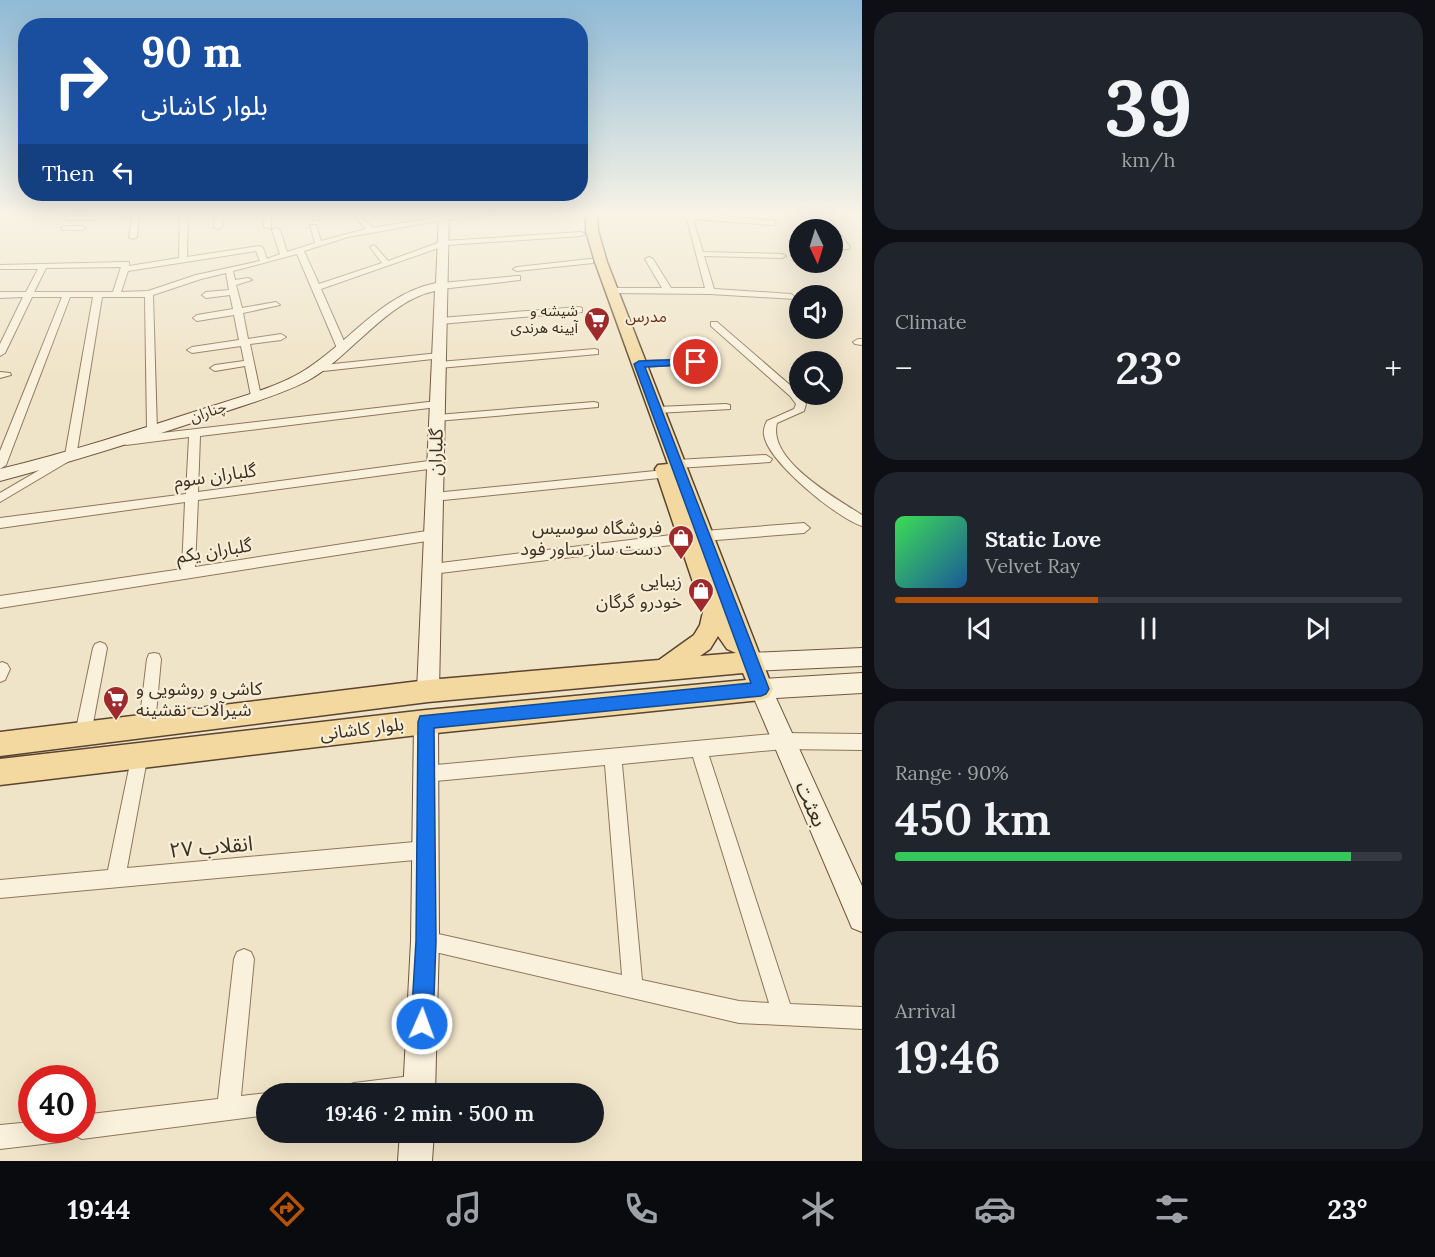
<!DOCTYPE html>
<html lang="en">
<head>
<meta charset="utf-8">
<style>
  body { margin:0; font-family:Lora,"Noto Sans Arabic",serif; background:#20242c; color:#f1f3f6; height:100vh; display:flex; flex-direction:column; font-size:22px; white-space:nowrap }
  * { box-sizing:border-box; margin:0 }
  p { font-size:20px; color:#9ea1a6 }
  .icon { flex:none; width:33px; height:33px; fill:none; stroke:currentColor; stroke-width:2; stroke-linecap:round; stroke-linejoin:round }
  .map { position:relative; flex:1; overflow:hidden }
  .sheet { display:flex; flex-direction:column; gap:12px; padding:12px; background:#0d0f14; width:573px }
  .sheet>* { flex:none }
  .hud { position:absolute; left:18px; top:18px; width:570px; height:183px; border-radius:24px; box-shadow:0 6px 24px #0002; background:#1a4fa0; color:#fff; overflow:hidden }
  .needle { width:39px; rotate:176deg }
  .tools { position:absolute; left:789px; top:219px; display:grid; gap:12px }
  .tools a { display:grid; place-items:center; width:54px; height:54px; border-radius:50%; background:#171b24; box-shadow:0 6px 24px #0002; font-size:30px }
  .speed { position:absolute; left:18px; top:1065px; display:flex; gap:12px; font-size:30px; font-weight:700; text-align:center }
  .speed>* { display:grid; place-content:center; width:78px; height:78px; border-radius:50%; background:#171b24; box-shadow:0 6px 24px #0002; line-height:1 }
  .speed .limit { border:9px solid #d22; background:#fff; color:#111 }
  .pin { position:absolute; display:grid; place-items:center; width:51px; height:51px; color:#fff; margin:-26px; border:3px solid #fff; border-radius:50%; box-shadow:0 2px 6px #0007 }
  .me { position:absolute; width:66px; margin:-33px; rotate:2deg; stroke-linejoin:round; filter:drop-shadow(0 0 4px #0008) }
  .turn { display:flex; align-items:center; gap:21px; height:126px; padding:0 24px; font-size:27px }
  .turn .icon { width:78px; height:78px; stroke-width:2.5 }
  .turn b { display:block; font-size:42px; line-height:51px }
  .then { display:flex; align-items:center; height:57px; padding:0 24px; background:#0003; gap:12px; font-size:22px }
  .big { font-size:45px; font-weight:600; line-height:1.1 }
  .sheet .tile { flex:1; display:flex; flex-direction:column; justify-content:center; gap:9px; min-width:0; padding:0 21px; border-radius:24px; background:#20242c }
  .sheet .dial { align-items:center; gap:0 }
  .dial b { font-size:78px; line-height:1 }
  .song { display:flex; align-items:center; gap:18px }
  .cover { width:72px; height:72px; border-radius:9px; background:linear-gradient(135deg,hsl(130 70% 55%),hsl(210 70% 35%)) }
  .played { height:6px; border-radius:3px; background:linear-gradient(90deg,#b45309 40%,#363941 40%) }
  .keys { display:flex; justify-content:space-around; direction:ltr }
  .heat { display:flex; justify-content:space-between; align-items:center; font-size:33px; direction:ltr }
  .charge { height:9px; border-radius:4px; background:linear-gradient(90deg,#34c759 90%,#363941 0) }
  .trip { position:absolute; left:256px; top:1083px; width:348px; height:60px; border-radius:30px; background:#171b24; box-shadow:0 6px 24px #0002; font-weight:600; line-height:60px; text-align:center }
  .dock { display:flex; height:96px; justify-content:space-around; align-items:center; background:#090b0e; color:#9ea1a6 }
  .dock .icon { width:42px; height:42px }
  .dock .active { color:#b45309 }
  .dock b { font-size:27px; color:#f1f3f6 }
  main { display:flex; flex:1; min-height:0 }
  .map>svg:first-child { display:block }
</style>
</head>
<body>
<main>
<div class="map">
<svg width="862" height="1161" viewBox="0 0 862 1161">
  <rect width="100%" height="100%" fill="#f0e4c8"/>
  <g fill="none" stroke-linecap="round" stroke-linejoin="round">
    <defs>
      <g id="street">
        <path d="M132,212H158L160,214L139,217L137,237L133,239L129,237L132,218H122L118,216Z"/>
        <path d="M180,212H188L187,257L259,246L263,248L267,259L280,254L272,230L276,228L280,230L287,252L315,243L310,225H316L321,241L366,229L356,218L360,216L373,228L444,216L519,212L444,220L348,237L304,251L319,284L382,263L370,247L374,245L388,261L443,241L581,232L585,234L581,236L447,245L321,289L347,348L342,351L337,348L297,254L233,271L235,280L248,278L252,280L236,285L242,308L276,302L280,305L243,313L248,339L281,334L286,337L281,340L250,344L261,396L256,399L251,396L245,366L215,371L210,368L215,365L244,361L241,346L192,353L187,350L192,347L239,340L234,315L197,321L193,318L197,315L233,309L230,295L206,298L202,295L206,292L229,290L226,273L201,279L153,295L157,431L153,434L437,401L442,404L437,407L200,436L198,492L436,460L442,464L436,468L198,500L195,567L433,530L439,535L433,540L0,608V596L182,569L185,502L0,528V518L186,494L189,437L126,445L120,441L126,437L152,434L147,431L145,297H102L76,457L0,502V493L65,455L93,297H70L6,465L0,469V451L62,297H32L5,353L0,356V344L23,297L0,298V292H26L38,269H0V265L126,262H129V266L179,258ZM256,251L260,261L196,275L148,291L121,292L128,271ZM121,267L113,292H34L46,268Z"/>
        <path d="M215,212H223L222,227L218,229L214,227Z"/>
        <path d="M263,212H271V229L264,227Z"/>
        <path d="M312,212H320L319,220H313Z"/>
        <path d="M685,212L775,221V225H772L693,219L703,252L782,254L786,256L782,258L704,256L714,289L791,294L795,297L794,299L710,294L609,293L608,291L612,288H662L645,259L649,257L653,259L671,288H705Z"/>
        <path d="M817,212H824L850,247L849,249H843L832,234V230H829Z"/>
        <path d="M69,216H93L97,218L93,220H66L65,218Z"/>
        <path d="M65,226H82L86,228L82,230H62L61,228Z"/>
        <path d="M590,259H593V263L517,271L513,269L517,267Z"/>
        <path d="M517,276H520V280L441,289L437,286L441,283Z"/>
        <path d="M579,307L582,308V312L440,324L436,321L440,318Z"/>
        <path d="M711,322H717L798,392L806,404L804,411L777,423C767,460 836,498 862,515V526C837,518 768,462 764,435C763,430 765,425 767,421L794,409L796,404L790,396L711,326Z"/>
        <path d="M858,339H862V345L855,344L853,342Z"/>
        <path d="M595,349L598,350V354L439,368L434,365L439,362Z"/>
        <path d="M439,353L442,354V358L314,372L309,369L314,366Z"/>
        <path d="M696,359L699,360V364L639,367L634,364L639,361Z"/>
        <path d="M0,372L10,373L11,375L0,378Z"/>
        <path d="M594,402L598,403V407L437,421L432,418L437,415Z"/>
        <path d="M726,404L730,405V409L657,413L652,410L657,407Z"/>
        <path d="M766,455L772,459L770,462L677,468L671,464L677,460Z"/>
        <path d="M665,470L669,471L671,474L669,477L434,501L428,497L434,493Z"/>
        <path d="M804,523L810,528L804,533L704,541L698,536L704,531Z"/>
        <path d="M688,533L694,538L688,543L432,574L427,573L425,569L427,565L432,564Z"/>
        <path d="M100,642L105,644L107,648L91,734L89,739L83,742L77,739L75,734L93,648L95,644Z"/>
        <path d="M154,653L159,654L161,659L155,725L153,730L147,732L141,730L139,725L147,659L149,654Z"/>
        <path d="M2,662L7,664L10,669L5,680L0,682V663Z"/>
        <path d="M784,733L862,734V750L784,749L709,756L790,1004L862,1007V1029L739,1023L418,948L415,941L418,934L425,931L622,975L605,765L425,782L419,780L417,774L419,768L425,766ZM693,757L769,1003L739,1001L642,980L622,764Z"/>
        <path d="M140,746L146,748L148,754L127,868L426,841L432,844L435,850L432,856L426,859L0,898V880L108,870L132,754L134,748Z"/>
        <path d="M244,949L251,952L254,959L241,1096L267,1093L269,1094H267V1115L82,1139L74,1135L72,1130H82V1115L218,1099L234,959L237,952Z"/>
        <path d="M419,1075L427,1078L430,1086L427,1094H343L346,1086L354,1083Z"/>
        <path d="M32,1122V1130H72L68,1138L60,1142L0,1149V1125Z"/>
      </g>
      <g id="secondary">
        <path d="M439,212H449L439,691L436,698L428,701L420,698L417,691L435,291C388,300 350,357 309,380C279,396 243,405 210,417C141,440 71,462 0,481V469C70,452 138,430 206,408C236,398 272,389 300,373C347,346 380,294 436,283Z"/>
        <path d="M862,648V666L749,671L741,669L738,662L741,655L749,653Z"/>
        <path d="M862,673V693L776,698L862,886V932L852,928L750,689L753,682L761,679Z"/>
        <path d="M426,711L434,714L438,722L439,941L435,1094H403L411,941L414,722L418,714Z"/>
        <path d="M400,1132H434L432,1161H398Z"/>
      </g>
      <path id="primary" d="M586,212H597L598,231L607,262L773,689L769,697L761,700L426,734L0,785V759L426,710L746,680L743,673L428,702L0,756V732L428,680L659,660L694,635L700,625L703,612L655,469L658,465L668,464L595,262L586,231ZM718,636L727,649L736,653L700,656L710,649Z"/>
    </defs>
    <use href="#street" stroke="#8d765c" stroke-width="2"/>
    <use href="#secondary" stroke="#6f573f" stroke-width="2"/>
    <use href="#primary" stroke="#5b4430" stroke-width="3"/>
    <use href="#street" fill="#faf1dc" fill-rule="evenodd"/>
    <use href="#secondary" fill="#faf1dc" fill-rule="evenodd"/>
    <use href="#primary" fill="#f3d9a0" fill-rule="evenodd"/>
  </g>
  <linearGradient id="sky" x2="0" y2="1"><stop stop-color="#8fbad6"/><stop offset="0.57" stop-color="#f8f3e6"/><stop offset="1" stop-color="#f8f3e6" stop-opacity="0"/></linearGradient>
  <rect width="862" height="375" fill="url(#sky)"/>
  <path fill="#1a73e8" stroke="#114b97" stroke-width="1.5" d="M696,359L699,360V364L645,367L769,689L766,694L761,696L434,728L436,941L433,1024L430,1031L422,1034L414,1031L411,1024L416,941L418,722L420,716L751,683L634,364L639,361Z"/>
  <defs>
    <symbol id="supermarket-pin" viewBox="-11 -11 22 30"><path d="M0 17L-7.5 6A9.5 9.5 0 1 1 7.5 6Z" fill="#9e2a2b" stroke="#f7eed8"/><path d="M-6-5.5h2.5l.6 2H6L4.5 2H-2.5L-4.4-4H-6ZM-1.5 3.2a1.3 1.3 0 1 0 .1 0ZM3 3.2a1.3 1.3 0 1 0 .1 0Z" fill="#fff"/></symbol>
    <symbol id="shop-pin" viewBox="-11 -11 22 30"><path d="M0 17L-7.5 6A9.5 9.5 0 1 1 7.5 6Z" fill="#9e2a2b" stroke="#f7eed8"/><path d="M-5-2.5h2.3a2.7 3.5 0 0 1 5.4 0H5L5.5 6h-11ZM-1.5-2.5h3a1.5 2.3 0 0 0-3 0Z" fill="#fff"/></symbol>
  </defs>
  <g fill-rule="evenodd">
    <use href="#supermarket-pin" x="582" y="305" width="30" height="40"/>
    <use href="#shop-pin" x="666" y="523" width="30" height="40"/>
    <use href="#shop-pin" x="686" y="576" width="30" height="40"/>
    <use href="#supermarket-pin" x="101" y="684" width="30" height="40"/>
  </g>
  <g text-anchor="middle" stroke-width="4.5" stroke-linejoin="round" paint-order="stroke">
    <g font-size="15" fill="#3d2e20" stroke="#f7eed8" text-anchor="end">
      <text x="578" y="316">شیشه و<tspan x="578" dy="17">آیینه هرندی</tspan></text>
    </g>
    <g font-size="15" fill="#3d2e20" stroke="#f7eed8">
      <text transform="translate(208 412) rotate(-19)" y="5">چناران</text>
    </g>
    <g font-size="16" fill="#6b2e1e" stroke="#f7eed8">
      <text x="646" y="322">مدرس</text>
    </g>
    <g font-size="18" fill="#3d2e20" stroke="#f7eed8">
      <text transform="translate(436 452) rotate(-88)" y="6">گلباران</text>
      <text transform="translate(215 476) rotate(-8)" y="6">گلباران سوم</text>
      <text transform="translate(214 551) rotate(-9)" y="6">گلباران یکم</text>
      <text transform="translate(362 729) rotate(-7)" y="6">بلوار کاشانی</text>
    </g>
    <g font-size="18" fill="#3d2e20" stroke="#f7eed8" text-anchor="end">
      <text x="662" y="534">فروشگاه سوسیس<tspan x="662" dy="21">دست ساز ساور فود</tspan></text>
      <text x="682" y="587">زیبایی<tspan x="682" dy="21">خودرو گرگان</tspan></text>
      <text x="136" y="695" text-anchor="start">کاشی و روشویی و<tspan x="136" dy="21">شیرآلات نقشینه</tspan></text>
    </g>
    <g font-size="21" fill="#3d2e20" stroke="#f7eed8">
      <text transform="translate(811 804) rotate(66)" y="7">بعثت</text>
      <text transform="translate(211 847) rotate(-5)" y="7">انقلاب ۲۷</text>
    </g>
  </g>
</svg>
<div class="tools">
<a><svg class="needle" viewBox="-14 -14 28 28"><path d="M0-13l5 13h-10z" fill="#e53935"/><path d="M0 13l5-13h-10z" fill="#9ea1a6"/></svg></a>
<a><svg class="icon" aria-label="sound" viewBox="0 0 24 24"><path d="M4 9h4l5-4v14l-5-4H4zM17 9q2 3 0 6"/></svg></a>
<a><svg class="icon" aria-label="search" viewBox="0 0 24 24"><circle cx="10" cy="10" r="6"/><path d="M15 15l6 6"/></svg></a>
</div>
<div class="speed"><div class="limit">40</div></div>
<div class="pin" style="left:696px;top:362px;background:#d93025"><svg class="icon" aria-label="arrive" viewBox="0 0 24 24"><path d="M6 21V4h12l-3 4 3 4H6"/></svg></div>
<svg class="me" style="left:422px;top:1024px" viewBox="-20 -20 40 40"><circle r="17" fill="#1a73e8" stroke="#fff" stroke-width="3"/><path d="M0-11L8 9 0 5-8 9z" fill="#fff"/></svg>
<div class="trip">19:46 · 2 min · 500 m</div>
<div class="hud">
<div class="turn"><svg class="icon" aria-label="right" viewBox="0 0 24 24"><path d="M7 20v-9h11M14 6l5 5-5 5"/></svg><div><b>90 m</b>بلوار کاشانی</div></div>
<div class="then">Then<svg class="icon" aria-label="left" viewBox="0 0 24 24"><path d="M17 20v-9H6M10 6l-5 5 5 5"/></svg></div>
</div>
</div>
<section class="sheet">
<div class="tile dial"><b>39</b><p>km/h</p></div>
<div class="tile"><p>Climate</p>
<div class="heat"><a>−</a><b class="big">23°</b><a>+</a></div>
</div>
<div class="tile">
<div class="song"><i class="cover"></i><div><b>Static Love</b><p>Velvet Ray</p></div></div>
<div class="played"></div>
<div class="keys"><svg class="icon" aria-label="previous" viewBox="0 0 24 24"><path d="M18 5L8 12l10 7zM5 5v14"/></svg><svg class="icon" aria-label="pause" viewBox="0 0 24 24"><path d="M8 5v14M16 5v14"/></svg><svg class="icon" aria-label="next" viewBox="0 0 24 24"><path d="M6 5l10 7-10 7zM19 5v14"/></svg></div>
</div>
<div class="tile"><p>Range · 90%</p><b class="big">450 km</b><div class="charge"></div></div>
<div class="tile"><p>Arrival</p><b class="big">19:46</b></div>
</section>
</main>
<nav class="dock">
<b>19:44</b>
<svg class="icon active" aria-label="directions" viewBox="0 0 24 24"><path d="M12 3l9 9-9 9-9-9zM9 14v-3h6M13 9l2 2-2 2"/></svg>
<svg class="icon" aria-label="music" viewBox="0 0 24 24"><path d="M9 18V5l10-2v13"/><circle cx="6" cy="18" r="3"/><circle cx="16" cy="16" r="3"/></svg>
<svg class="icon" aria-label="phone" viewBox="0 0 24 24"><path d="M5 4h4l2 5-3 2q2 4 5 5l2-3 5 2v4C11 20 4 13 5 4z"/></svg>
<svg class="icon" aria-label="climate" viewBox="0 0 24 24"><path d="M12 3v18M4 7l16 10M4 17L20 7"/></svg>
<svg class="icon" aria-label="car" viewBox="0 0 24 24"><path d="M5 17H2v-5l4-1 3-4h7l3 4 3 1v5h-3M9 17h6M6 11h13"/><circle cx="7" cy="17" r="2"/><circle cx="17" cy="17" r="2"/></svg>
<svg class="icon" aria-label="filters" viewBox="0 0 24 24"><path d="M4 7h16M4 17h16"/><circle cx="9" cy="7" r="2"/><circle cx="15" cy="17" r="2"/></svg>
<b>23°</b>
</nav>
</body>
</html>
